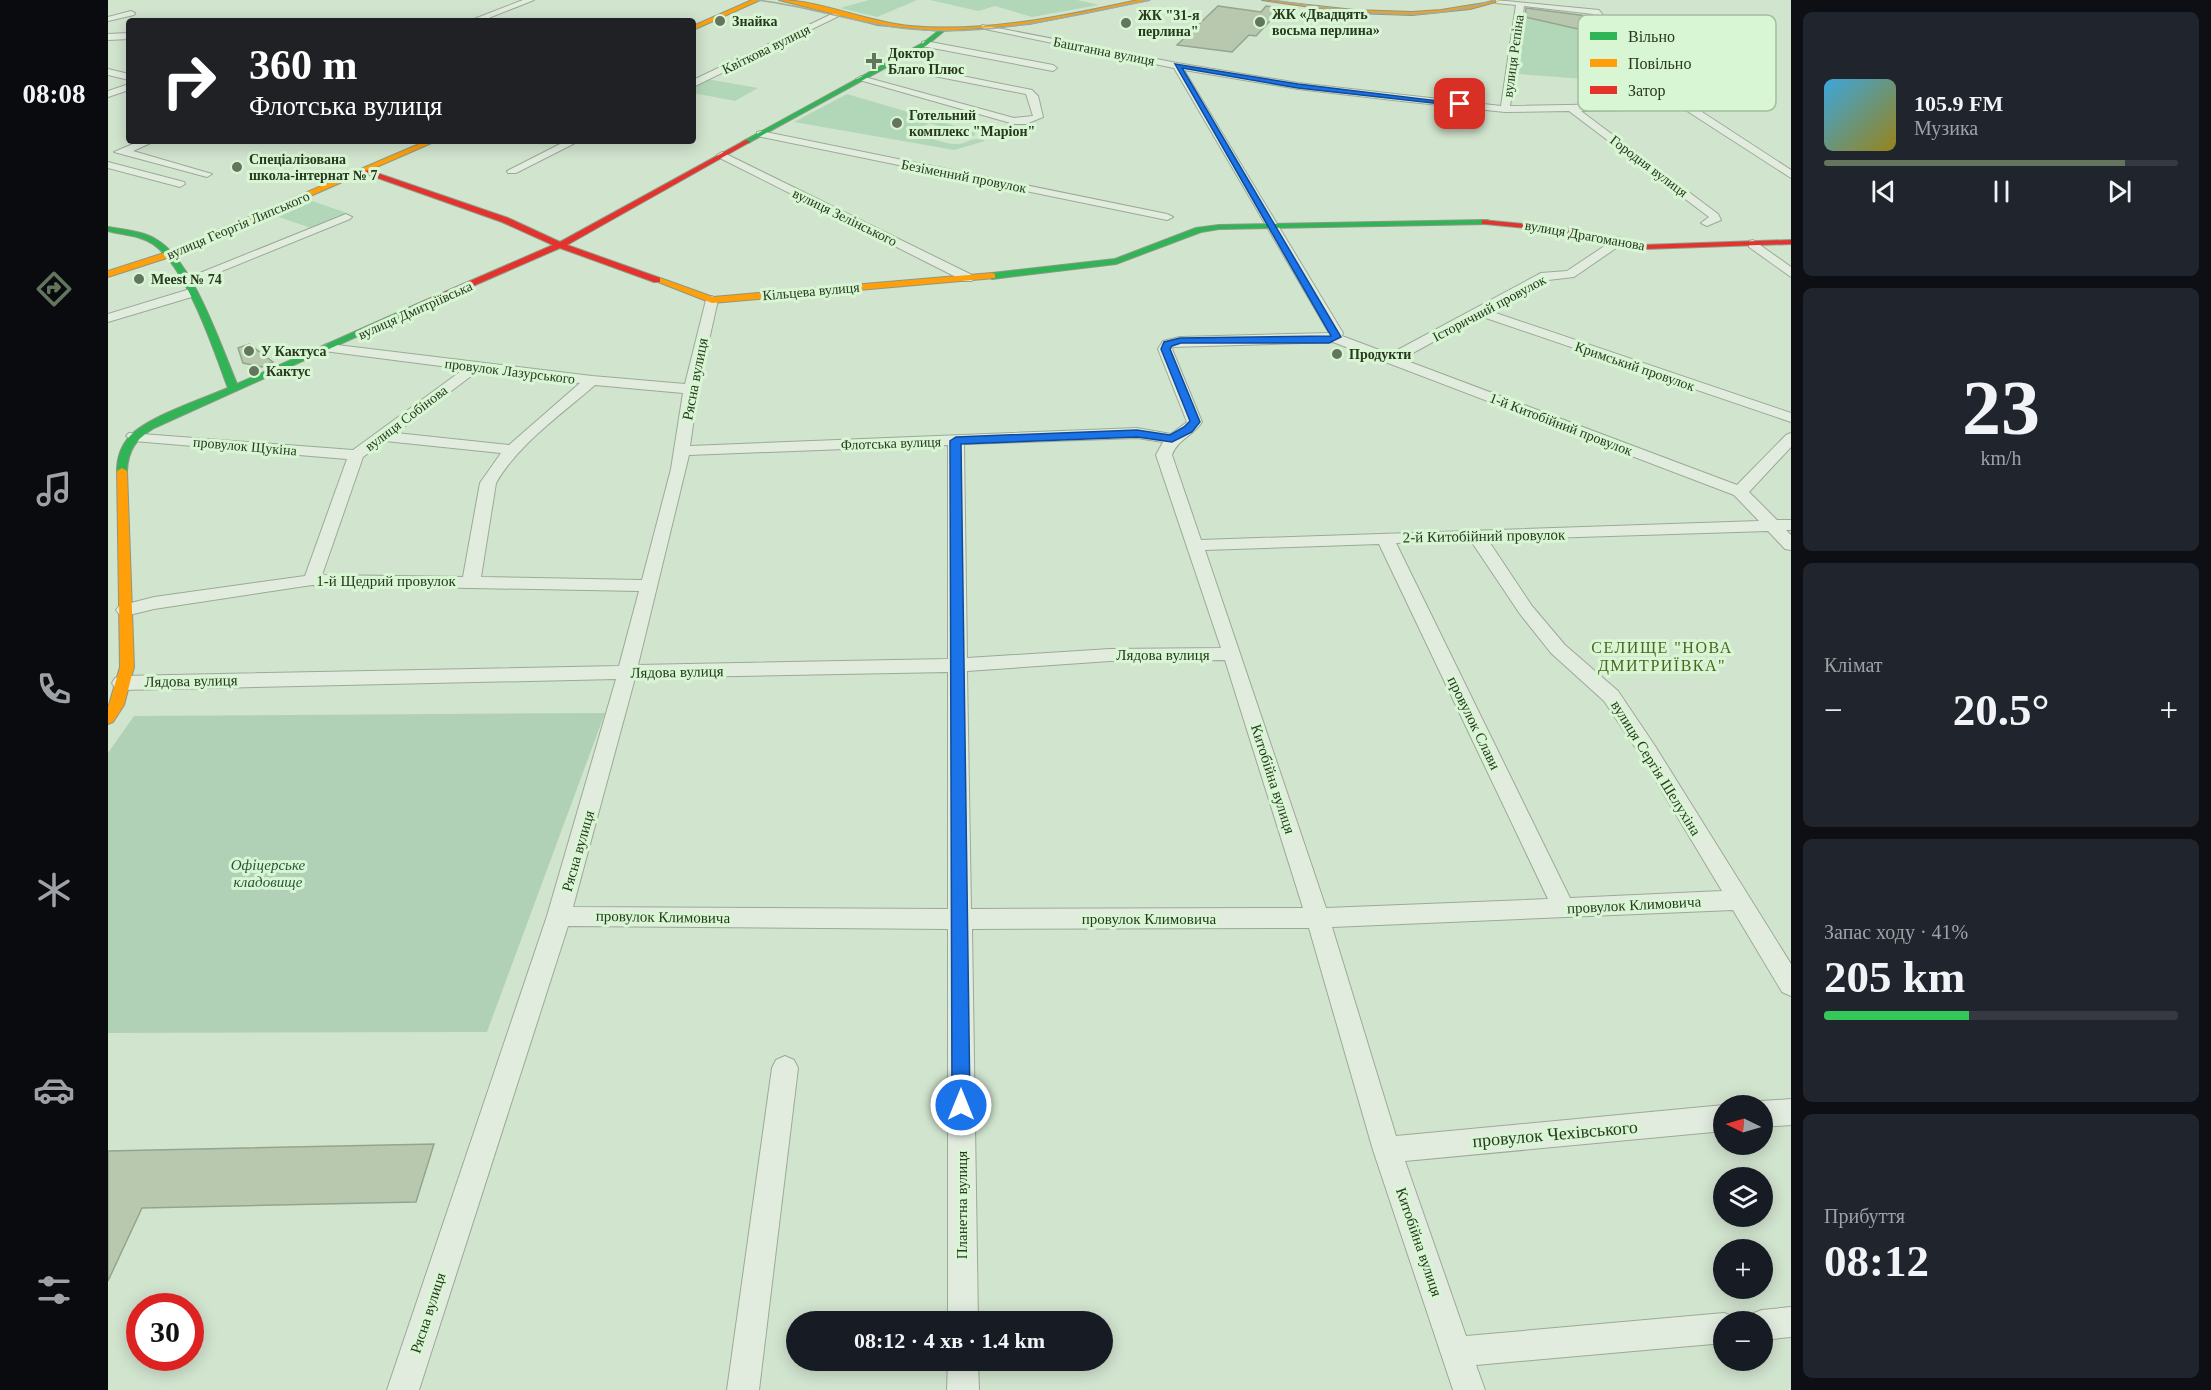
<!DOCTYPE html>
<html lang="uk">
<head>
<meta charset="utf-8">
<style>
  body { margin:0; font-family:Georgia,serif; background:#20242c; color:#f1f3f6; height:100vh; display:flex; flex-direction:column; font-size:22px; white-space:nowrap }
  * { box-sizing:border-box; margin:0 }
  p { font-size:20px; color:#9ea1a6 }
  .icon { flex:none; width:33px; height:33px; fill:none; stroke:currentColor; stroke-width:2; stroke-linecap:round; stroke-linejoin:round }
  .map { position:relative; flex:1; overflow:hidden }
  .drawer { display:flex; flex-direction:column; gap:12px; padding:12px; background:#0d0f14; width:420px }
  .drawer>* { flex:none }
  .hud { position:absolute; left:18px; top:18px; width:570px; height:126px; border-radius:6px; box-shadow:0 3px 15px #0003; background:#202124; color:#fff; overflow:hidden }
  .needle { width:39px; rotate:275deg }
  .controls { position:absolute; left:1605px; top:1095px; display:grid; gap:12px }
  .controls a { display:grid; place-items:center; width:60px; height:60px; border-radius:50%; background:#171b24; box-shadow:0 3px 15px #0003; font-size:30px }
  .speed { position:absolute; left:18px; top:1293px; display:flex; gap:12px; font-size:30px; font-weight:700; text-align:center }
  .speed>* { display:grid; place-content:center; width:78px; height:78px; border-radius:50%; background:#171b24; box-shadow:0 3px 15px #0003; line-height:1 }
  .speed .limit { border:9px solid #d22; background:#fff; color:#111 }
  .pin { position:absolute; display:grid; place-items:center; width:51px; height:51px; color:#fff; margin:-26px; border-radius:12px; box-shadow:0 3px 9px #0006 }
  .me { position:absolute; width:66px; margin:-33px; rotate:0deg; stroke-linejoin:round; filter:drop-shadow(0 0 4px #0008) }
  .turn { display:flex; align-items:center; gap:21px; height:126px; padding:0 24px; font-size:27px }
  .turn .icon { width:78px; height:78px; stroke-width:2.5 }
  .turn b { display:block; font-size:42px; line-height:51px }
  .big { font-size:45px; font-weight:700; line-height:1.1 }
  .drawer .card { flex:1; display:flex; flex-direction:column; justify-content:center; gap:9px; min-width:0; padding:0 21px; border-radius:9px; background:#20242c }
  .drawer .dial { align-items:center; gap:0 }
  .dial b { font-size:78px; line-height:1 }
  .song { display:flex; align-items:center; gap:18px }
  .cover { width:72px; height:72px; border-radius:9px; background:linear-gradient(135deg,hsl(200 70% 55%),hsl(50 70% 35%)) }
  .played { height:6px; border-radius:3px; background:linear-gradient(90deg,#63755c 85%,#363941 85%) }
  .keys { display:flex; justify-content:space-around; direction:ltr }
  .heat { display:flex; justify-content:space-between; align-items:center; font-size:33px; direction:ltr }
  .charge { height:9px; border-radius:4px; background:linear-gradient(90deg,#34c759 41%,#363941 0) }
  .trip { position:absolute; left:678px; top:1311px; width:327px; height:60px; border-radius:30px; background:#171b24; box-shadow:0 3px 15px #0003; font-weight:700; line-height:60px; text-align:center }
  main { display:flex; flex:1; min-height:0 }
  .tab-bar { display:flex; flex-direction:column; width:108px; justify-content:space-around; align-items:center; background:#090b0e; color:#9ea1a6 }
  .tab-bar .icon { width:42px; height:42px }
  .tab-bar .current { color:#63755c }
  .tab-bar b { font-size:27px; color:#f1f3f6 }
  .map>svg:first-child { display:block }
</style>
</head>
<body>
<main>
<nav class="tab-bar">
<b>08:08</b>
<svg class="icon current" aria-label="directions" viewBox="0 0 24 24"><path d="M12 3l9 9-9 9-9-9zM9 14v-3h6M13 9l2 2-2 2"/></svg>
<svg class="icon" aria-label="music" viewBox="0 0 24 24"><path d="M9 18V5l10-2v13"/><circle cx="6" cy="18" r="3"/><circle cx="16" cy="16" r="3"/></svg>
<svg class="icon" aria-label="phone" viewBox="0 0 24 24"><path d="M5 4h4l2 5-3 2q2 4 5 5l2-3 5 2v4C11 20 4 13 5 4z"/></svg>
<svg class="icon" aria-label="climate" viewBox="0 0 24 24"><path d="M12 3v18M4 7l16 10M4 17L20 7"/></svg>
<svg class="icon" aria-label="car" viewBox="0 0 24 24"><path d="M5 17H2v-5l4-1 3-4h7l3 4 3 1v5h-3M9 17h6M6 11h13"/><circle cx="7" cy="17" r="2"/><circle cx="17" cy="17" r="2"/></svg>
<svg class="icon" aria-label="filters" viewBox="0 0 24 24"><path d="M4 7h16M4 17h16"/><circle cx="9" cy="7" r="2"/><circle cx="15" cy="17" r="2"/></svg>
</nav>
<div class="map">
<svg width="1683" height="1390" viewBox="0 0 1683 1390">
  <rect width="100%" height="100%" fill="#d1e4ce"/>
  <g fill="#b2d7b8">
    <path d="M761,0H809L769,17L732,8Z"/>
    <path d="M822,0H969L991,5L924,17L887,6L870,11Z"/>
    <path d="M1417,17L1491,23L1498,33L1503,34L1533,82L1547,90L1484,88L1476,79L1411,74Z"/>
    <path d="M599,79L650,88L627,101L585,93V86Z"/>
    <path d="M739,94L868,132L866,136H858L822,123L807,130C812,136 841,145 849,144C860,144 865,135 877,141L846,150L686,122Z"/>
    <path d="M201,200L239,213L203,228L165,215Z"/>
  </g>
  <path fill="#b1d1b6" d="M497,713L379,1032L0,1033V753L26,716Z"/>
  <g fill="#b7c8af" stroke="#94a58d" stroke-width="1.5">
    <path d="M1110,6L1153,12L1158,6L1174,8L1148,36L1141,35L1124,52L1069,45Z"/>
    <path d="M1418,8L1479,16L1485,22L1470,29L1417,17Z"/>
    <path d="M141,344L165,362L154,367L135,363L130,348Z"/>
    <path d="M326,1144L308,1202L34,1208L0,1281V1151Z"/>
  </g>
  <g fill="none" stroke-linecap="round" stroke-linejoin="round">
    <defs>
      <g id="street">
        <path d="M415,0H426L373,21H361Z"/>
        <path d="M1388,0L1491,10L1545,80L1683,170V178L1576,109L1473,111L1610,214L1613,220L1599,226L1593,223L1601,217L1461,111L1397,112L1293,101L1190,89L1076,70L1235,333L1234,336L1282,354L1433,273L1459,271L1510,237L1514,238V244L1466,277L1440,280L1382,311L1683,413V422L1372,316L1294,359L1629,485L1678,435L1683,433V447L1641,492L1669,520H1683V530H1678L1683,535V550L1677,549L1660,531L1380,540L1424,606L1457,645L1510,691L1547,746L1683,964V996L1674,992L1625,910L1224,927L1288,1136L1616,1105V1131L1297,1161L1358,1336L1616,1313L1627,1317L1628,1322H1616V1343L1368,1365L1377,1390H1345L1265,1150L1201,928L864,929L870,1322H840V929L460,926L311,1390H279L439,916L508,679L14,690L7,688L4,683L7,678L14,676L511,666L531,591L204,585L46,609L17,616L11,614L8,610L11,606L46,597L197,576L239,459L26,441L18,436L21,433L245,450L356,369L216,351L214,348L216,345L221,344L484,376L577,384L598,300L604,296L610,300L590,389L582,446L1029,428L1063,434L1079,422L1050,349L1055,341L1072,337L1221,333L1066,68L877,29L873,27L874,25L1069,63L1190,83L1393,106L1408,5L1388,3ZM1416,6L1485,14L1539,84L1568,103L1402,106ZM1225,342L1626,495L1651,521L1093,540L1064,455C1069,440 1086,435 1094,422L1064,349L1065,347ZM371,370L472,383L401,445L288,433ZM487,385L575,393L563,469L534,580L373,577L388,483C411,443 453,415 487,385ZM1029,438L1055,442L1048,455L1113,648L1002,649L859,658L856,444ZM277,441L393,453L372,483L355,577L214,575L255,457ZM840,445V659L530,665L581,455ZM1363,541L1412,614L1443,653L1496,701L1533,756L1614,891L1462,898L1288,543ZM1271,544L1440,899L1218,908L1097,550ZM1117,660L1195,908L863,909L859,671L1002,661ZM840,672V909L465,907L527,678Z"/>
        <path d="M23,11L27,13L26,15L0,21V17Z"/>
        <path d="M728,12L735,14L585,87V80Z"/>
        <path d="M21,33V39L0,40V34Z"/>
        <path d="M817,41L945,65L949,68L945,71L814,46V42Z"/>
        <path d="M0,69L21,74V80L0,75Z"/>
        <path d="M819,69L924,90L930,96L935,117L918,124H906L748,79L753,76L906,118L925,116L918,94L816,74V70Z"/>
        <path d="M21,84V90L0,97V91Z"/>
        <path d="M653,131L1059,214L1065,217L1059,220L649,136V132Z"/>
        <path d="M32,141H47L25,151L104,174L99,177L6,152Z"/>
        <path d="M458,141H471L408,173H400L399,171Z"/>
        <path d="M614,152L864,275L866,278L864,281H856L610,157L609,155Z"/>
        <path d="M0,162L76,182L77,184L72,187L0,168Z"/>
        <path d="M238,214L244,217L242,219L82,284H74L72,281Z"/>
        <path d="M1645,240L1683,267V277L1641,247V241Z"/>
        <path d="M82,289L88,293L87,296L0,322V314Z"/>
        <path d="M677,1056L686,1060L690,1068L651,1390H619L664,1068L668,1060Z"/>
        <path d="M1683,1099V1125L1654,1127V1106L1645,1105L1654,1101Z"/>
        <path d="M1683,1307V1337L1654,1340V1322H1640L1643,1314L1654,1310Z"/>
        <path d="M840,1360H870L871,1390H839Z"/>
      </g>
      <g id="fast">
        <path d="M834,28L836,31L819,45L640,143L634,142L815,43Z"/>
        <path d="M1377,220H1380V224L1111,229L1093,232L1008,264L884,279L880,276L884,273L1007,259L1088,228L1111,225Z"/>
        <path d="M0,227C16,230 35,231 49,240C84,260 113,346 129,384L316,301L323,303L46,428C28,439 20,450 19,471L14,474L9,471C9,458 13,446 22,436C40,417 94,399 120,388C105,348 79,268 45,244C32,235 14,235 0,231Z"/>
      </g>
      <g id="slow">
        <path d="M644,0H652L585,30V26Z"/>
        <path d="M671,0C712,0 759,22 802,26C879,33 956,16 1030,0H1041L921,24L833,31L770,25Z"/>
        <path d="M1154,0L1246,10L1304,12L1333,10L1395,0L1362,9L1304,15L1246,13Z"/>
        <path d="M318,141H328L65,256L0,277V271L59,252Z"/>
        <path d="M884,273L887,274V278L604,303L545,280L552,278L605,297Z"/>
        <path d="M14,468L19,471L26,667L16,705L5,722L0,724V708L12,667L9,471Z"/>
      </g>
      <g id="jam">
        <path d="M638,140L642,142L640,143L459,245L552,278V282H546L452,248L319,306L316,305V301L445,245L394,222L253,172L260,170L400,218L452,242Z"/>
        <path d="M1374,220L1457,228L1536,245L1683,240V244L1536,249L1457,232L1377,224H1374Z"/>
      </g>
    </defs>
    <use href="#street" stroke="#9baa96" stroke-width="2"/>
    <use href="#fast" stroke="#8b9986" stroke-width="2"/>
    <use href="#slow" stroke="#8b9986" stroke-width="2"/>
    <use href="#jam" stroke="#8b9986" stroke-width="2"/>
    <use href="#street" fill="#e1ecdf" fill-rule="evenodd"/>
    <use href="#fast" fill="#30b455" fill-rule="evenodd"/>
    <use href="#slow" fill="#ff9f0a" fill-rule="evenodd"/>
    <use href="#jam" fill="#e5322d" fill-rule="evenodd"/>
    <g stroke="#a2ac9f" stroke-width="1.5">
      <path d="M649,0C701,6 750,24 802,29C882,37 964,16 1042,0"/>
      <path d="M1164,0C1235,10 1315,26 1385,0"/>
    </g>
  </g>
  <path fill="#1a73e8" stroke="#114b97" stroke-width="1.5" d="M1067,64L1190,84L1355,104L1352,106L1190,88L1074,68L1233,337L1221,343H1073L1064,346L1062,349L1092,422L1084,432L1064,442L1029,437L853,444L862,1105L859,1111L853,1114L846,1111L844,1105L842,441L848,437L1029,430L1062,435L1076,427L1082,421L1053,349L1056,342L1072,338L1223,336Z"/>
  <g fill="#63755c" stroke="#d8f6d4" stroke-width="2">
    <circle cx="612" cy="21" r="6"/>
    <circle cx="1152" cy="22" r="6"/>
    <circle cx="1018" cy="23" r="6"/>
    <path d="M763 52h6v6h6v6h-6v6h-6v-6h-6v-6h6z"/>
    <circle cx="789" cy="123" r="6"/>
    <circle cx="129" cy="167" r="6"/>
    <circle cx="31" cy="279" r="6"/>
    <circle cx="141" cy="351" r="6"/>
    <circle cx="1229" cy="354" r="6"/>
    <circle cx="146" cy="371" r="6"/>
  </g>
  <g text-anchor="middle" stroke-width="6" stroke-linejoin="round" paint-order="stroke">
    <g font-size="14" font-weight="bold" fill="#28391e" stroke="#d8f6d4" text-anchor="start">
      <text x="1164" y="19">ЖК «Двадцять<tspan x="1164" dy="16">восьма перлина»</tspan></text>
      <text x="1030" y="20">ЖК "31-я<tspan x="1030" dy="16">перлина"</tspan></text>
      <text x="624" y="26">Знайка</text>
      <text x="780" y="58">Доктор<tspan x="780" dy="16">Благо Плюс</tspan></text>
      <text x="801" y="120">Готельний<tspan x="801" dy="16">комплекс "Маріон"</tspan></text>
      <text x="141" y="164">Спеціалізована<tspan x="141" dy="16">школа-інтернат № 7</tspan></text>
      <text x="43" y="284">Meest № 74</text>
      <text x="153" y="356">У Кактуса</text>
      <text x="1241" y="359">Продукти</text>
      <text x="158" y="376">Кактус</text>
    </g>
    <g font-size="14" fill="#28391e" stroke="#d8f6d4">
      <text transform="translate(658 49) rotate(-26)" y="5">Квіткова вулиця</text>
      <text transform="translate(996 51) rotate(11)" y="5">Баштанна вулиця</text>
      <text transform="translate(1405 56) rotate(-82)" y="5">вулиця Рєпіна</text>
      <text transform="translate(1541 166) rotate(37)" y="5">Городня вулиця</text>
      <text transform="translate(856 176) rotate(11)" y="5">Безіменний провулок</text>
      <text transform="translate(737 217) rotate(26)" y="5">вулиця Зелінського</text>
      <text transform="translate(130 225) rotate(-23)" y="5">вулиця Георгія Липського</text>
      <text transform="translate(1477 235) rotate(10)" y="5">вулиця Драгоманова</text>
      <text transform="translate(703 291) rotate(-5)" y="5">Кільцева вулиця</text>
      <text transform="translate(1381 308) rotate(-28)" y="5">Історичний провулок</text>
      <text transform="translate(307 310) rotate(-24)" y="5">вулиця Дмитріївська</text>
      <text transform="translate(1527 366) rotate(19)" y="5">Кримський провулок</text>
      <text transform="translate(402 371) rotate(7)" y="5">провулок Лазурського</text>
      <text transform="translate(298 418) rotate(-37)" y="5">вулиця Собінова</text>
      <text transform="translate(1453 424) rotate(21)" y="5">1-й Китобійний провулок</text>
      <text transform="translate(783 443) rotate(-2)" y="5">Флотська вулиця</text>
      <text transform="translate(137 446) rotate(5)" y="5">провулок Щукіна</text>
    </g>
    <g font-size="15" fill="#28391e" stroke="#d8f6d4">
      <text transform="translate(587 379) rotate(-79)" y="5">Рясна вулиця</text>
      <text transform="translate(1376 536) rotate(-1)" y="5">2-й Китобійний провулок</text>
      <text x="278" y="586">1-й Щедрий провулок</text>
      <text x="1055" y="660">Лядова вулиця</text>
      <text transform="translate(569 672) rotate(-1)" y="5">Лядова вулиця</text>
      <text transform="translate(83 681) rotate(-1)" y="5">Лядова вулиця</text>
      <text transform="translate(1366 723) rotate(64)" y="5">провулок Слави</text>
      <text transform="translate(1548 768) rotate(58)" y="5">вулиця Сергія Шелухіна</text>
      <text transform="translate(1165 779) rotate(72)" y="5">Китобійна вулиця</text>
      <text transform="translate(470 851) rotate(-74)" y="5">Рясна вулиця</text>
      <text transform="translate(1526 905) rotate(-3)" y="5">провулок Климовича</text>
      <text transform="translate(555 917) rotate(1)" y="5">провулок Климовича</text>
      <text x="1041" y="924">провулок Климовича</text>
      <text transform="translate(854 1205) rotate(-90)" y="5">Планетна вулиця</text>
      <text transform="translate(1311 1242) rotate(71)" y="5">Китобійна вулиця</text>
      <text transform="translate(320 1313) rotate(-72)" y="5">Рясна вулиця</text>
    </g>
    <g font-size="15" font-style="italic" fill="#255539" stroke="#d8f6d4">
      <text x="160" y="870">Офіцерське<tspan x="160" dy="17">кладовище</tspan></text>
    </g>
    <g font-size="16" letter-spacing="1.5" fill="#4b661e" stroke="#d8f6d4">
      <text x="1554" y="653">СЕЛИЩЕ "НОВА<tspan x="1554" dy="18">ДМИТРИЇВКА"</tspan></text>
    </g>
    <g font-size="18" fill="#28391e" stroke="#d8f6d4">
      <text transform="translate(1447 1134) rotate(-5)" y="6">провулок Чехівського</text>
    </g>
  </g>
  <rect x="1470" y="15" width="198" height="96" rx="9" fill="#d8f6d4" stroke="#a3bd9d" stroke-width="1.5"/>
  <rect x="1482" y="32" width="27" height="8" fill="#30b455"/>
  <rect x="1482" y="59" width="27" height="8" fill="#ff9f0a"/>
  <rect x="1482" y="86" width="27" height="8" fill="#e5322d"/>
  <g font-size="16" fill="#28391e">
    <text x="1520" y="42">Вільно</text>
    <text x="1520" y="69">Повільно</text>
    <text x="1520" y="96">Затор</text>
  </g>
</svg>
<div class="controls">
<a><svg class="needle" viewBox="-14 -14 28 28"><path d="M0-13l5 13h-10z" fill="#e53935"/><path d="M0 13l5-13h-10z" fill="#9ea1a6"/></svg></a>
<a><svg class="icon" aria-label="layers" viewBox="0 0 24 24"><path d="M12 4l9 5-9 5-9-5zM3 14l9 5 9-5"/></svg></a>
<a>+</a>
<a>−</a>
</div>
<div class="speed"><div class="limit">30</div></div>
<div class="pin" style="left:1352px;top:104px;background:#d93025"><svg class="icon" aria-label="arrive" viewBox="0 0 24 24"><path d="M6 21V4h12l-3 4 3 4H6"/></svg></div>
<svg class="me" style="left:853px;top:1105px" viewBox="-20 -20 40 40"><circle r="17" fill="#1a73e8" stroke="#fff" stroke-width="3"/><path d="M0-11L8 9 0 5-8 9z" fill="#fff"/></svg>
<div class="trip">08:12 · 4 хв · 1.4 km</div>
<div class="hud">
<div class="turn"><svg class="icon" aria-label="right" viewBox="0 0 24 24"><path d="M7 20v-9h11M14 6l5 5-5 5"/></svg><div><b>360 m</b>Флотська вулиця</div></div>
</div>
</div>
<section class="drawer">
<div class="card">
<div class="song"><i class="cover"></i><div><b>105.9 FM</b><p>Музика</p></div></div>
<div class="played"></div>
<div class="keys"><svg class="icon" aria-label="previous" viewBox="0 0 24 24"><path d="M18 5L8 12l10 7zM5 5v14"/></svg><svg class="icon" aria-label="pause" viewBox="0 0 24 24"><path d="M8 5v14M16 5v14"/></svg><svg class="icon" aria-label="next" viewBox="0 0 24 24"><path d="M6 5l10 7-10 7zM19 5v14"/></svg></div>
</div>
<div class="card dial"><b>23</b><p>km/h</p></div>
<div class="card"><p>Клімат</p>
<div class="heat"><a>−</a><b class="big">20.5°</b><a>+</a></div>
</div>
<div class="card"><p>Запас ходу · 41%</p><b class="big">205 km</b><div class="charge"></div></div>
<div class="card"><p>Прибуття</p><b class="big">08:12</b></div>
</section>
</main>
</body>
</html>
